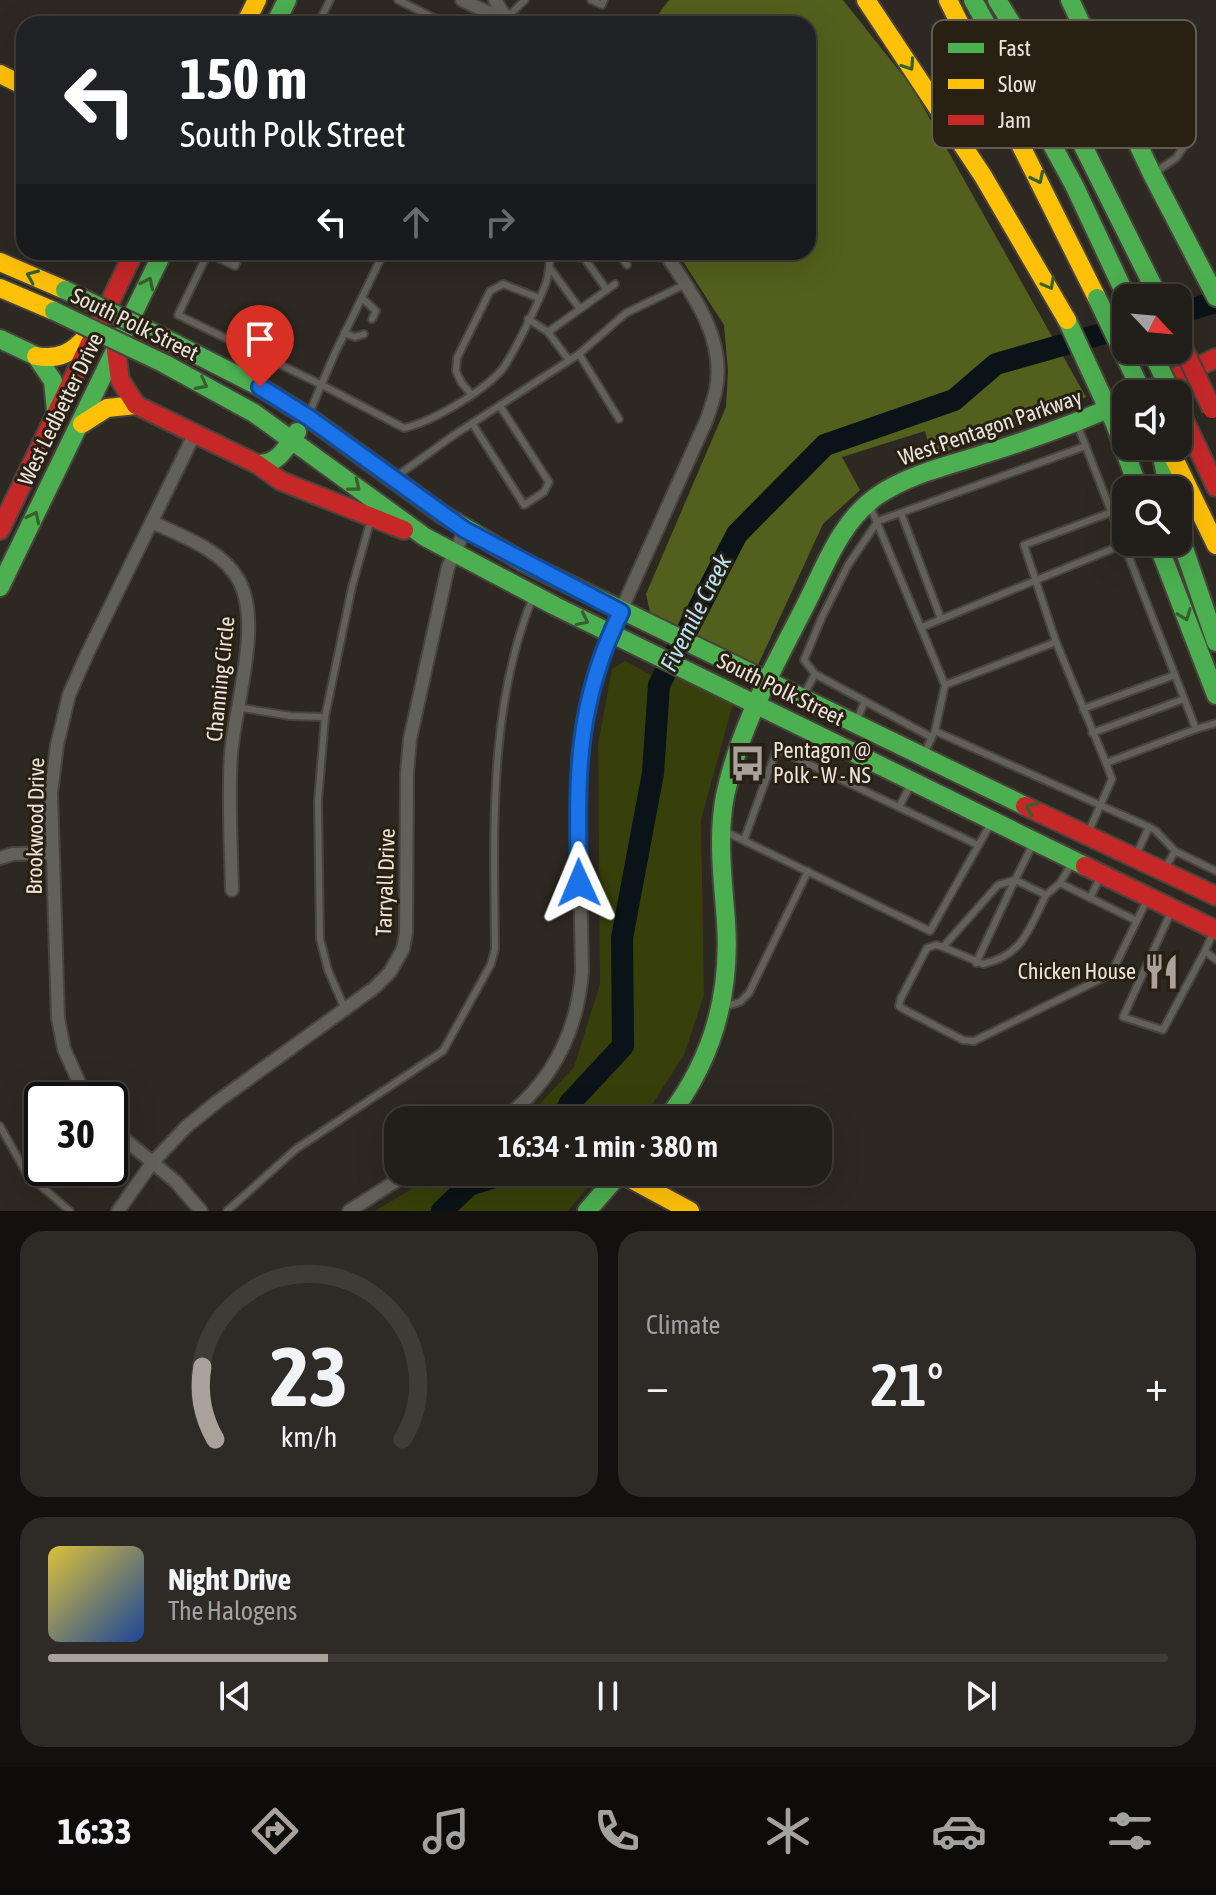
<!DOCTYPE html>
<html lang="en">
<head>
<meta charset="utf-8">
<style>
  body { margin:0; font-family:"Asap Condensed",sans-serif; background:#2e2b26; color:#f1f3f6; height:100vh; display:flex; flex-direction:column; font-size:30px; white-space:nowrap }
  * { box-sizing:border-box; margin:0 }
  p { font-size:26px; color:#a2a2a2 }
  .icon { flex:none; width:44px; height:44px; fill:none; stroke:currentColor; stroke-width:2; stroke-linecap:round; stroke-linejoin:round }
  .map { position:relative; height:1211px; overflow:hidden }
  .details { display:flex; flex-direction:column; gap:20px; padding:20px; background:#13100e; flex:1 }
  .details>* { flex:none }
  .guide { position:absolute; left:16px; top:16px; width:800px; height:244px; border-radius:24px; box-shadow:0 8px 32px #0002,0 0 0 2px #3f3c38; background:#202124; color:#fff; overflow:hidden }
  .needle { width:52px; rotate:116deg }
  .fabs { position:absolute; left:1112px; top:284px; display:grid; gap:16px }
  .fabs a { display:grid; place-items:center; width:80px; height:80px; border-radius:16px; background:#221e19; box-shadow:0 8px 32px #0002,0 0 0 2px #3f3c38; font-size:40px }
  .speed { position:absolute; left:24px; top:1082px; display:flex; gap:16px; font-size:40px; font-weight:700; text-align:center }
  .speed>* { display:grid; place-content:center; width:104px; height:104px; border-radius:50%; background:#221e19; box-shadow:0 8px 32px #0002,0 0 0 2px #3f3c38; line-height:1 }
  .speed .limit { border:4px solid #111; border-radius:12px; background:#fff; color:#111 }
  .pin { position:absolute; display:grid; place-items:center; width:68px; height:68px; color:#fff; margin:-82px -34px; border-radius:50% 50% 50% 0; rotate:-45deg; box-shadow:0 0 8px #0007 }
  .pin .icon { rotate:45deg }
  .me { position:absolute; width:88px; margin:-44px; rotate:359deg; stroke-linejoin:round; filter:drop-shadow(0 0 6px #0008) }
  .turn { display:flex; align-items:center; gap:28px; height:168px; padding:0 32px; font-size:36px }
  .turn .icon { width:104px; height:104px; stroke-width:2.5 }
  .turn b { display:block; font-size:56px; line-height:68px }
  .lanes { display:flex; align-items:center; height:76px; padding:0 32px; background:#0003; justify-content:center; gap:40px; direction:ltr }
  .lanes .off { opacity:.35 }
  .big { font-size:60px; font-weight:600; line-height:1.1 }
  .details .widget { flex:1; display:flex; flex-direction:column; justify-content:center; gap:12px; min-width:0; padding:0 28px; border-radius:24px; background:#2e2b26 }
  .details .dial { align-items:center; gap:0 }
  .dial svg { height:208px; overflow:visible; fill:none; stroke:#3f3c38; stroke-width:7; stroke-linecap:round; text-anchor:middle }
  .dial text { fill:#f1f3f6; stroke:none }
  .song { display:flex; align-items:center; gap:24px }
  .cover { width:96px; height:96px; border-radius:12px; background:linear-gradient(135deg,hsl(50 70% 55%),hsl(220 70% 35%)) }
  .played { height:8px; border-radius:4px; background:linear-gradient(90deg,#a8a29b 25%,#3f3c38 25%) }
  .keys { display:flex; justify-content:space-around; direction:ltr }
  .heat { display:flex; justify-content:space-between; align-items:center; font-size:44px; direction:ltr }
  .details .tiles { flex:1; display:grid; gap:20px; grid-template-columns:1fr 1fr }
  .widget:last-child { grid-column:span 2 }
  .trip { position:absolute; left:384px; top:1106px; width:448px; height:80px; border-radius:24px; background:#221e19; box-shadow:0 8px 32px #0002,0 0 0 2px #3f3c38; font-weight:600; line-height:80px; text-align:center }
  .tabs { display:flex; height:128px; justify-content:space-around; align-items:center; background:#0e0c0a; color:#a2a2a2 }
  .tabs .icon { width:56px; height:56px }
  .tabs .on { color:#a8a29b }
  .tabs b { font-size:36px; color:#f1f3f6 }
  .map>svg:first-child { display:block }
</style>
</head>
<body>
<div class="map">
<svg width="1216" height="1211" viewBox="0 0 1216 1211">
  <rect width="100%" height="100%" fill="#2d2821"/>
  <g fill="#373f0a">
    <path d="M625,661L670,685L671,672L733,703L701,820L704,995L684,1055L642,1120H525L574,1067L600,984L598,744L612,669Z"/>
    <path d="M440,1172H600L568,1211H375Z"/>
  </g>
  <path fill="#535f1c" d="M669,0H843L912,87L1086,397L932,457L925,431L842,457L860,490L823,524L757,667L650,612L646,594L726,407L728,371L724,325L677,252H808V24H651Z"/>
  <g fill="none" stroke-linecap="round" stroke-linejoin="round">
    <g stroke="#0a1317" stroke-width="22">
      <path d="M1178,313L1216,302"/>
      <path d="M562,1120L570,1103L623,1046L622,938L653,773L659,685L737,534L825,445L954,400L996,364L1126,327"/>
      <path d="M442,1211L469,1185L511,1172"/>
    </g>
    <defs>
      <g id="lane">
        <path d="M398,0L446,24"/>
        <path d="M591,0L602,5L604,0"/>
        <path d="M318,24L330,0"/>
        <path d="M500,24L525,0"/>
        <path d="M1132,126L1173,103L1190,138L1176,158L1154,173"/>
        <path d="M241,252L235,266L208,253L178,315L322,385L404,428C432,422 480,393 500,372C511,360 540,299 546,283C549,273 550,263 550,252"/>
        <path d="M580,252L607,290"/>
        <path d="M618,252L627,265"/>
        <path d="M550,268L580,309"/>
        <path d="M362,298L376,311L372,319"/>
        <path d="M528,319L548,332"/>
        <path d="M344,333L355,337L364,334"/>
        <path d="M579,354L619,419"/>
        <path d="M568,359L548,332L615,284"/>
        <path d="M471,394L461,382L456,371L457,358L490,291L503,284L539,298"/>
        <path d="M308,416L335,353L384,252"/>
        <path d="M472,423L524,505L544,492L549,482L500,406"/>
        <path d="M1077,424L1196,729L1106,763L1112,779L1088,833"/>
        <path d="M397,476L454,435L579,354L626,313L686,284"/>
        <path d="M870,506L945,685L935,731L923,756"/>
        <path d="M901,513L941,619"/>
        <path d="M922,627L1129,542"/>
        <path d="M945,685L1056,642"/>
        <path d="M803,696L815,674"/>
        <path d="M236,707L291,716L325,717"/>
        <path d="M1083,709L1175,675"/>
        <path d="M855,724L865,701"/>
        <path d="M1196,729L1216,723"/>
        <path d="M935,731L1149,827L1156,831L1175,851"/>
        <path d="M1092,733L1184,699"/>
        <path d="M931,737L815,674L804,660L822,617L848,565L878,521L1086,446"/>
        <path d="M1106,763L1056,642L1024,545L1112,512"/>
        <path d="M899,807L911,784"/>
        <path d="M724,831L930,931L991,823"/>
        <path d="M744,840L777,749L978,845"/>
        <path d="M1033,844L1015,880L998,885L943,947L936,945L927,948L901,998L899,1006L903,1009L963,1040L974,1041L1111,974L1147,900"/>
        <path d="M1135,857L1149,827"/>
        <path d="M1072,863L1060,883L1137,921"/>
        <path d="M1164,870L1175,851L1216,871"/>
        <path d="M1090,898L1100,878"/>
        <path d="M1171,912L1123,1017L1163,1030L1205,951"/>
        <path d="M1213,933L1205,951L1216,960"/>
        <path d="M943,947L983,964C1023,956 1030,927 1046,895"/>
        <path d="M976,963L1015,880L1046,895L1060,883"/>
        <path d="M724,1007L740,1002L749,993L808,871"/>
        <path d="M345,1009L328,970L320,939L318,801L325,717L352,587L371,519"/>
        <path d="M0,1126L27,1174L70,1211"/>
        <path d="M227,1211L296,1149L443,1051L491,964L495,949C494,831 488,710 532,599"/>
      </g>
      <g id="street">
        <path d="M462,0L485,11L505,17"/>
        <path d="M495,0L510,24"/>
        <path d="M152,522C181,536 221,549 238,579C263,621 235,705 231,754C228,799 231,845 232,890"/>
        <path d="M0,858L13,854L52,853"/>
        <path d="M87,1100L64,1049L58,1018L51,793L57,745L69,695L88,652L195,433"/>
        <path d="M502,1120C552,1083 577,1033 582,972L578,760L593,682L606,644L707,419C710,409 714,399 716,389C726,337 691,292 664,252"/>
        <path d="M110,1127L176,1182L201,1211"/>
        <path d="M118,1211L152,1163L186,1127L218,1101L374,988L390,972L403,949L406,933L407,773L410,739L448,567L465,530"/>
        <path d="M349,1211L410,1172"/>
      </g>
      <g id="fast">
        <path d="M973,0L1074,185L1127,298"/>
        <path d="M997,0L1064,108L1159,298"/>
        <path d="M1070,0L1152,174L1216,297"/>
        <path d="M275,24L287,0"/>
        <path d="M1067,320L1115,424L1139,490"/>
        <path d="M0,339L36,356"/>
        <path d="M174,343L260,387L308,417L442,514L523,562L1025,806"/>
        <path d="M36,356L53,381L56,411"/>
        <path d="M165,364L254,413L425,537L555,606L1085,866"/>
        <path d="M1161,452L1169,490"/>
        <path d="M257,464C278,465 286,448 297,432"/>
        <path d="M1178,531L1216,642"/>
        <path d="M1157,542L1216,695"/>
        <path d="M0,587L163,252"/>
        <path d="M666,1120C712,1062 731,996 726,922C723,880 717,838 725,796C739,728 774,667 805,606C825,567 840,522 877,496C909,474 948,466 984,454C1032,439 1080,422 1126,401"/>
        <path d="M587,1211L621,1172"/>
      </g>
      <g id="slow">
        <path d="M866,0L983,176L1067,320"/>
        <path d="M948,0L1097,298"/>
        <path d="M245,24L257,0"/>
        <path d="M0,74L24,86"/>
        <path d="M0,262L65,290"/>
        <path d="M0,288L54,311"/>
        <path d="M36,356C59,360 72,353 87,336"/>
        <path d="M82,424L107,408L136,405"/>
        <path d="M1168,446L1216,545"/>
        <path d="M620,1173L690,1211"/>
      </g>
      <g id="jam">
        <path d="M116,351L120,380L136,405"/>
        <path d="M1140,394L1216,358"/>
        <path d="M136,405L257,464L281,481L404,530"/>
        <path d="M1178,407L1216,487"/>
        <path d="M0,530L134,252"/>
        <path d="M1025,806L1216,896"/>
        <path d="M1085,866L1216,930"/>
      </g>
    </defs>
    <use href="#lane" stroke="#48433d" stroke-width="10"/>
    <use href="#street" stroke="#48433d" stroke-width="16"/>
    <use href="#fast" stroke="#48433d" stroke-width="22"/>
    <use href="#slow" stroke="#48433d" stroke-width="22"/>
    <use href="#jam" stroke="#48433d" stroke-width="22"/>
    <use href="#lane" stroke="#635f59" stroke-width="6"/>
    <use href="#street" stroke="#635f59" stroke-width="12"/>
    <use href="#fast" stroke="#4caf50" stroke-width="18"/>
    <use href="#slow" stroke="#ffc107" stroke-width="18"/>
    <use href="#jam" stroke="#c62828" stroke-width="18"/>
    <defs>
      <g id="fast-bridge">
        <path d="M65,290L174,343"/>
        <path d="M1097,298L1143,394"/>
        <path d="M54,311L165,364"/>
        <path d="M1151,350L1172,394"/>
      </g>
      <path id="jam-bridge" d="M1178,337L1212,409"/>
    </defs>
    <use href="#fast-bridge" stroke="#48433d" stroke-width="22" stroke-linecap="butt"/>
    <use href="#jam-bridge" stroke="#48433d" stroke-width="22" stroke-linecap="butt"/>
    <use href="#fast-bridge" stroke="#4caf50" stroke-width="18"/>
    <use href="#jam-bridge" stroke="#c62828" stroke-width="18"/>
  </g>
  <defs><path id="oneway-chevron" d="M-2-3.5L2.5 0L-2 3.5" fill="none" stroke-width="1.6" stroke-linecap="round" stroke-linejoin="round" transform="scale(2)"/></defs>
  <g stroke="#38602e">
    <use href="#oneway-chevron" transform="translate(909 65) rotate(56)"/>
    <use href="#oneway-chevron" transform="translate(1038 178) rotate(64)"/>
    <use href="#oneway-chevron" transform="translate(32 276) rotate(-157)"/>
    <use href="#oneway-chevron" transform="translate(148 283) rotate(-64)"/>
    <use href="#oneway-chevron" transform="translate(1049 284) rotate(61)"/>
    <use href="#oneway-chevron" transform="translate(202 384) rotate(28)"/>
    <use href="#oneway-chevron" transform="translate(355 486) rotate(38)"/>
    <use href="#oneway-chevron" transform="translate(34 517) rotate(-64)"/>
    <use href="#oneway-chevron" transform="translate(1185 615) rotate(69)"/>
    <use href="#oneway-chevron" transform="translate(583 620) rotate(26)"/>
    <use href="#oneway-chevron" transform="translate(1031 808) rotate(-155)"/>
  </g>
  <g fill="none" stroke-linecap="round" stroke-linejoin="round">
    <defs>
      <path id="route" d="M260,387L308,417L465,530L621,612C574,707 577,781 579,883"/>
    </defs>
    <use href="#route" stroke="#114b97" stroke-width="20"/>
    <use href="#route" stroke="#1a73e8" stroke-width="14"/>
  </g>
  <defs>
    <symbol id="bus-bare" viewBox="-9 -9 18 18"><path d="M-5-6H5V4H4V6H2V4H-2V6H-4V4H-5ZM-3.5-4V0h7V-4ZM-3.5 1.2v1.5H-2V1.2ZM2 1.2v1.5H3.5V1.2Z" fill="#a8a29b" stroke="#282013" stroke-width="2.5" paint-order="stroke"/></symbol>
    <symbol id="restaurant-bare" viewBox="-9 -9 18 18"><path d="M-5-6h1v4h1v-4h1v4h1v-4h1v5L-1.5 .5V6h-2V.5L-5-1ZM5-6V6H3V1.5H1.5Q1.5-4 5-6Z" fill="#a8a29b" stroke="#282013" stroke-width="2.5" paint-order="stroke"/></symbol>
  </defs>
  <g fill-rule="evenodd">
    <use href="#bus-bare" x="722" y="738" width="51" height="51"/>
    <use href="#restaurant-bare" x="1136" y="946" width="51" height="51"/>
  </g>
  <g text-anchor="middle" stroke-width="6" stroke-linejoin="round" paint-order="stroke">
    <g font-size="22" fill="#eae4dc" stroke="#282013">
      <text transform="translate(135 324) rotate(26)" y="8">South Polk Street</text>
      <text transform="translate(60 409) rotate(-64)" y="8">West Ledbetter Drive</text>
      <text transform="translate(990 427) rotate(-19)" y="8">West Pentagon Parkway</text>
      <text transform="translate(220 679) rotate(-84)" y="8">Channing Circle</text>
      <text transform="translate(781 689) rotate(26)" y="8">South Polk Street</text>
      <text transform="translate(35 826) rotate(-89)" y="8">Brookwood Drive</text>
      <text transform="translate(385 882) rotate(-88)" y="8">Tarryall Drive</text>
    </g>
    <g font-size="22" fill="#eae4dc" stroke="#282013" text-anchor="start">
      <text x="773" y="758">Pentagon @<tspan x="773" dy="25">Polk - W - NS</tspan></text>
      <text x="1136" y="979" text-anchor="end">Chicken House</text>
    </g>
    <g font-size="24" font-style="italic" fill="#b6e3f4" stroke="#282013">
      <text transform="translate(696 613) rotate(-63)" y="8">Fivemile Creek</text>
    </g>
  </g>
  <rect x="932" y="20" width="264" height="128" rx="12" fill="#282013" stroke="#625b4f" stroke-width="2"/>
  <rect x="948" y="43" width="36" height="10" fill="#4caf50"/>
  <rect x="948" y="79" width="36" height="10" fill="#ffc107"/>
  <rect x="948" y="115" width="36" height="10" fill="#c62828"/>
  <g font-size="22" fill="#eae4dc">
    <text x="998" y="56">Fast</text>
    <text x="998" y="92">Slow</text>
    <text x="998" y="128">Jam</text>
  </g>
</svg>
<div class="fabs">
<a><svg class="needle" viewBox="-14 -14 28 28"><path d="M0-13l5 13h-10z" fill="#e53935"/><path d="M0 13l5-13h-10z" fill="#a2a2a2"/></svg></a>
<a><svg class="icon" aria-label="sound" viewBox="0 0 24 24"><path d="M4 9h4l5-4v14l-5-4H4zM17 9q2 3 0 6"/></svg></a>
<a><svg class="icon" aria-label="search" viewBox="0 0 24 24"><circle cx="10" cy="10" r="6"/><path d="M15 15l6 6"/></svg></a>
</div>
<div class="speed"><div class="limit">30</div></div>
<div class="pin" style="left:260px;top:387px;background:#d93025"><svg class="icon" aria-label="arrive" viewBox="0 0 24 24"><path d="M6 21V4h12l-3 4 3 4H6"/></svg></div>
<svg class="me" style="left:579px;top:883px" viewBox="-20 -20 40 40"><path d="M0-17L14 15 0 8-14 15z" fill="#1a73e8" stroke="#fff" stroke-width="4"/></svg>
<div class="trip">16:34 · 1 min · 380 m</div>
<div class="guide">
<div class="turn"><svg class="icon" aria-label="left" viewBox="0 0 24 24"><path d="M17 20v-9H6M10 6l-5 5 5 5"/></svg><div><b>150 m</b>South Polk Street</div></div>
<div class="lanes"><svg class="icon" aria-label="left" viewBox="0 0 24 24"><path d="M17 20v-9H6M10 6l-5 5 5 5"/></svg><svg class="icon off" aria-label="ahead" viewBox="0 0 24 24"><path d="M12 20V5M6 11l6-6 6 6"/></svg><svg class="icon off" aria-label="right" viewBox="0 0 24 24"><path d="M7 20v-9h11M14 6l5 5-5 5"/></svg></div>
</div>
</div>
<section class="details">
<div class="tiles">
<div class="widget dial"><svg viewBox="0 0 100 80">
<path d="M14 69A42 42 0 1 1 86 69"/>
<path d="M14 69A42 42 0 0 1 9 41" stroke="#a8a29b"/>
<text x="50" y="56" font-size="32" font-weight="700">23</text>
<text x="50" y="72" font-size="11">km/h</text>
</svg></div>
<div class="widget"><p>Climate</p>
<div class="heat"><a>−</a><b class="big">21°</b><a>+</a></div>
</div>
<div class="widget">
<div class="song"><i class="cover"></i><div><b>Night Drive</b><p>The Halogens</p></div></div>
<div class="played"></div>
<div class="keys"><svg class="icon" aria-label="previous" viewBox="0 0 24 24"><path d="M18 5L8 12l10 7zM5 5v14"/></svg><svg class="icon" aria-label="pause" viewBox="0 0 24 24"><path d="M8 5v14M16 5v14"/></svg><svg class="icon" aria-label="next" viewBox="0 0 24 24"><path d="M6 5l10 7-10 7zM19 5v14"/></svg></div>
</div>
</div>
</section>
<nav class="tabs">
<b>16:33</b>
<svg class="icon on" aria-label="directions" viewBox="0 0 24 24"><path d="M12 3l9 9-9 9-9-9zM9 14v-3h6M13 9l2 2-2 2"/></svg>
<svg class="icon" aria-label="music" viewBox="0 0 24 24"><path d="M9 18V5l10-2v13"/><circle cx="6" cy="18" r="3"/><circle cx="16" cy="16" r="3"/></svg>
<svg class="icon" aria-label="phone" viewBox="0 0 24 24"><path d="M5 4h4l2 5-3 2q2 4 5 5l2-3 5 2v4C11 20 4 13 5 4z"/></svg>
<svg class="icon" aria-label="climate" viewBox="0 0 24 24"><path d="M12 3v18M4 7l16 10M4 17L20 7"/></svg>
<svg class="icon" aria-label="car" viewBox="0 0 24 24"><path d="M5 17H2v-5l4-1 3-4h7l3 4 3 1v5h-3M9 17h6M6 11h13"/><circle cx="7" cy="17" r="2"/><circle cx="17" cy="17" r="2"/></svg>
<svg class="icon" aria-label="filters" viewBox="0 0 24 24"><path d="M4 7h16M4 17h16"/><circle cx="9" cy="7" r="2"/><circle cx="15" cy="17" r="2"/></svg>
</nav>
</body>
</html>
